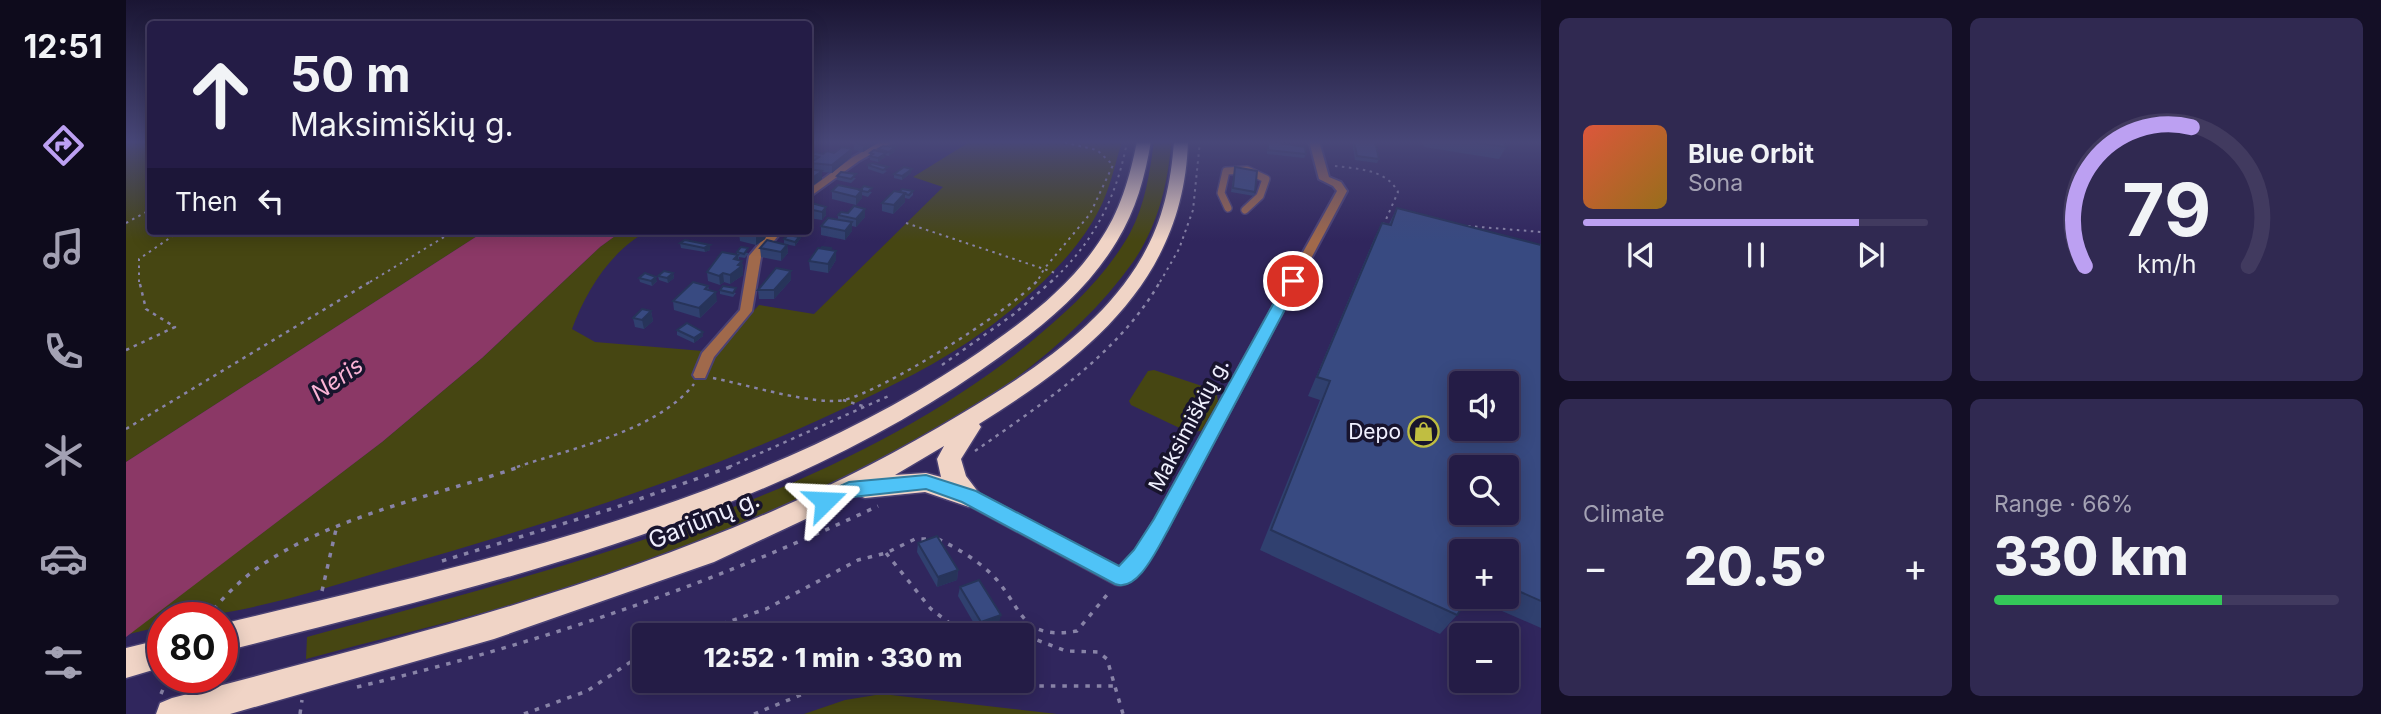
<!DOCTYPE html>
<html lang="en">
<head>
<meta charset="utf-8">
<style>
  body { margin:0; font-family:Inter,sans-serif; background:#302951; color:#f1f3f6; height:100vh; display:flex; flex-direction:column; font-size:26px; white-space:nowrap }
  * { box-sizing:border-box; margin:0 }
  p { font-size:23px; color:#a3a1b3 }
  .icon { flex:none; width:38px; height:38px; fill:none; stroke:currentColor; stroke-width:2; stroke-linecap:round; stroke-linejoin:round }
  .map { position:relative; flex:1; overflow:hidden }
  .details { display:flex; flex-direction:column; gap:18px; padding:18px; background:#140f26; width:840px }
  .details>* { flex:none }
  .banner { position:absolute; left:21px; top:21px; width:665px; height:214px; border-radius:7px; box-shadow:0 4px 18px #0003,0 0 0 2px #413a5f; background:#241c46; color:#f1f3f6; overflow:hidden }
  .buttons { position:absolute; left:1323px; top:371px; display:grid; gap:14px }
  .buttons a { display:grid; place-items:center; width:70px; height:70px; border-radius:7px; background:#241c46; box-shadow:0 4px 18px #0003,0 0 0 2px #413a5f; font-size:35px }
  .speed { position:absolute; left:21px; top:602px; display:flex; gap:14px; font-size:35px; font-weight:700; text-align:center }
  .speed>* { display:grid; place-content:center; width:91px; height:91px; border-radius:50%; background:#241c46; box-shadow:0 4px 18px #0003,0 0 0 2px #413a5f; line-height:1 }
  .speed .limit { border:10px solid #d22; background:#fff; color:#111 }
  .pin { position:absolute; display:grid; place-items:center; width:60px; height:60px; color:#fff; margin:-30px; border:4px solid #fff; border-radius:50%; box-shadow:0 2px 7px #0007 }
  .me { position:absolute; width:77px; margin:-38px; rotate:69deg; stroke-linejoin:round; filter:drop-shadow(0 0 5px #0008) }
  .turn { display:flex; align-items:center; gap:24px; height:147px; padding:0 28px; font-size:32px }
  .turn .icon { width:91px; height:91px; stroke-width:2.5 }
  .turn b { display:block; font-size:49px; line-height:60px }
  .then { display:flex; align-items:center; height:66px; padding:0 28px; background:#0003; gap:14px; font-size:26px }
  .big { font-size:52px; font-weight:800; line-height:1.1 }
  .details .widget { flex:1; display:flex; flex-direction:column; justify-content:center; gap:10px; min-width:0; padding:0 24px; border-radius:10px; background:#302951 }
  .details .dial { align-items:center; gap:0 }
  .dial svg { height:182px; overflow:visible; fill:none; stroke:#413a5f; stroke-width:7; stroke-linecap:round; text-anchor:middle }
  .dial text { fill:#f1f3f6; stroke:none }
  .song { display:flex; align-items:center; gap:21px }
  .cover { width:84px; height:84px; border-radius:10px; background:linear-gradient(135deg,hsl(10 70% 55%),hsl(40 70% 35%)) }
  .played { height:7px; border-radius:4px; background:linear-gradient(90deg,#bca0f2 80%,#413a5f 80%) }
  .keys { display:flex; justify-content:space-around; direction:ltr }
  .heat { display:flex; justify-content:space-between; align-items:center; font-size:38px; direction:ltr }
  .charge { height:10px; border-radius:5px; background:linear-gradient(90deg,#34c759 66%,#413a5f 0) }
  .details .tiles { flex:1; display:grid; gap:18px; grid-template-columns:repeat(2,1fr) }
  .trip { position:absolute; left:506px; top:623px; width:402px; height:70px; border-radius:7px; background:#241c46; box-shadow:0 4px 18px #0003,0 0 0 2px #413a5f; font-weight:800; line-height:70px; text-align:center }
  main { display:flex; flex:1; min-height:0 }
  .dock { display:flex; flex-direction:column; width:126px; justify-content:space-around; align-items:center; background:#0e0b1c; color:#a3a1b3 }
  .dock .icon { width:49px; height:49px }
  .dock .current { color:#bca0f2 }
  .dock b { font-size:32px; color:#f1f3f6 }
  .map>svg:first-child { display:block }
</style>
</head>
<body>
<main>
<nav class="dock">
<b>12:51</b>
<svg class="icon current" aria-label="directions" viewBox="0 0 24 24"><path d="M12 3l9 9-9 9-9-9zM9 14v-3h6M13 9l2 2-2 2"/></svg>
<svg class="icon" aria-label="music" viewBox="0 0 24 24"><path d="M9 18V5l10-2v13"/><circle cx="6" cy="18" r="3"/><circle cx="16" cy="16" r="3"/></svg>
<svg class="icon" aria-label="phone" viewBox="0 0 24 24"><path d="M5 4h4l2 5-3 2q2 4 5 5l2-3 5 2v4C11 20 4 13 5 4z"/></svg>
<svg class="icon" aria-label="climate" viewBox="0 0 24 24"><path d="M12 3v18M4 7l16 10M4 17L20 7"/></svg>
<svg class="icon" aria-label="car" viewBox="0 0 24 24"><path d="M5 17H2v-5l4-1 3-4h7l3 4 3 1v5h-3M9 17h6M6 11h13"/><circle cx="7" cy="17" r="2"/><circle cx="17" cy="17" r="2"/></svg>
<svg class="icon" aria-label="filters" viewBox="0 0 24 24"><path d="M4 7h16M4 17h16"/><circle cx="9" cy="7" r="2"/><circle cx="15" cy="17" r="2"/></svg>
</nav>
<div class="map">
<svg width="1415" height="714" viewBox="0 0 1415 714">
  <rect width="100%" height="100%" fill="#30265d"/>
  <g fill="#464612">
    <path d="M0,141H24V231H359L0,462Z"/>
    <path d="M845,141H996C989,164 984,189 973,210C949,257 903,297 862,328C815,363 762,388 710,412C568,478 421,524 271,567C196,588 115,618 37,618V626L3,634L256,442L356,358L474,247L496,231H522C485,250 460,291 446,329L469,342L589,352L633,305L688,314L817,187L787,177Z"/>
    <path d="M1028,141H1045C1043,182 1031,228 1007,262C906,404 690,503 529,561C415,601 296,628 180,659L181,637C420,572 705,503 901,345C941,312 978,279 1004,233C1019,205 1024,172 1028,141Z"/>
    <path d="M1028,370L1085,389L1091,395L1092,402L1075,431L1062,432L1005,405L1003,401L1022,371Z"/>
    <path d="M756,694L931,714H678L719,700Z"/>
  </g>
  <path fill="#8b3866" d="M359,231H496L474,247L356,358L256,442L0,637V462Z"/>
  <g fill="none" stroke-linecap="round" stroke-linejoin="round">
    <defs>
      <path id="lane" d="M1102,208L1095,193L1100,171L1121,170L1140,179L1134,196L1119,210"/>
      <g id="street">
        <path d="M756,141H768L733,161L682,198V190L727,157Z"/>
        <path d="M1183,141H1193L1203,177L1215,182L1221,191L1041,529C1032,545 1010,591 989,584L837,502L834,497L837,492L843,490L849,492L994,568L1009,551L1029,519L1211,191L1207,186L1193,179Z"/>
        <path d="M644,231H656L635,257L626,311L588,357L579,378H569L567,375L576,353L614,310L623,256Z"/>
      </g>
      <g id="highway">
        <path d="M1011,141H1025C1019,177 1010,210 991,241C959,295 906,335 855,370C631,525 356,585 96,652V624C351,562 618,507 840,361C889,328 940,292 973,242C994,212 1004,177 1011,141Z"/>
        <path d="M1048,141H1062C1058,280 962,356 853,424L855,427L835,459L840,476L856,497L852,504L843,507L799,492L739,498L731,495L588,562L368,639L104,714H30L34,703L46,698C321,626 589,563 835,414C902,374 976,327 1016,257C1037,221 1045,183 1048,141ZM818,446L811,459L815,477L800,473L769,475Z"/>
        <path d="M37,639V667L0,678V648Z"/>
      </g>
    </defs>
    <use href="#lane" stroke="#4b4274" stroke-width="10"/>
    <use href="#street" stroke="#4b4274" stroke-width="4"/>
    <use href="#highway" stroke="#4b4274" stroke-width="3"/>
    <g stroke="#8883a7" stroke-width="2" stroke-dasharray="2.5 4.5" stroke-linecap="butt">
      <path d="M932,141L971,150L987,165L964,214L918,269L932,274"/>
      <path d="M1209,166C1232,169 1260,169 1272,192L1258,224"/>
      <path d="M0,223L24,210"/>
      <path d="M780,223L918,269L911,282"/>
      <path d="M1342,226L1415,232"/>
      <path d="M13,282V259L54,231"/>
      <path d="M244,282L328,231"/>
      <path d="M925,282C966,244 989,201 1000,147"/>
      <path d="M1034,282L1053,249L1067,210L1074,141"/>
    </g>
    <g stroke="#8883a7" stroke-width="2.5" stroke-dasharray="3.5 5" stroke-linecap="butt">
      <path d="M0,350L49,327L20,309L13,280"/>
      <path d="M816,365L888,314L927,280"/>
      <path d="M587,378C618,384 690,406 718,400C759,390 884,311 912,280"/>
      <path d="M717,400L740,407"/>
      <path d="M0,429L247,280"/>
      <path d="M849,451C916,404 994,353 1035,280"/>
      <path d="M391,467C446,448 531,431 568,384"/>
      <path d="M603,467L765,395"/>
    </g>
    <g stroke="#8883a7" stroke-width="3.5" stroke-dasharray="4.5 7" stroke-linecap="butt">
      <path d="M812,539C833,549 855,562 871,580C898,613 897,640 951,631L985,590"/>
      <path d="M760,553L805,609L839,635"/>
      <path d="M316,561L488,508L607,466"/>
      <path d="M196,591L211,525"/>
      <path d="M80,618C95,600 111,583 130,569C202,517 312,495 396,466"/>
      <path d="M890,632L940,651L972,652L981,659L997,714"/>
      <path d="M563,635L640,609L732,560L760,553L789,539H805"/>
      <path d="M876,635L890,632L899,623"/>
      <path d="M787,681L864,686H990"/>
      <path d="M231,687C412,644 584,585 752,506"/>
      <path d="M35,694L42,677"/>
      <path d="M174,714L176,700"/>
      <path d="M398,714L461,691L518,653"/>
      <path d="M628,714L709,681"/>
    </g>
    <use href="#lane" stroke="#a0694b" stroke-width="7"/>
    <use href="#street" fill="#a0694b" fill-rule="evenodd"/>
    <use href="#highway" fill="#f0d4c6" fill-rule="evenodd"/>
  </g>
  <g fill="#30406f">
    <path d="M727,141H754L737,152L728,150Z"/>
    <path d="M1142,141L1180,154L1178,158L1141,154V145Z"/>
    <path d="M1226,141H1249L1253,159L1251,163L1229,160Z"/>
    <path d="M1296,141H1377L1380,147L1373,159L1298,147Z"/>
    <path d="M769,147V151L763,156L759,155V157L752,162L744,160V153L752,151V149Z"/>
    <path d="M726,149L725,157L706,173L696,172V179L682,189V169H684L686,155Z"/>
    <path d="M742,165L761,171L757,174L742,169Z"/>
    <path d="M1109,167L1129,192L1128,196L1105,192Z"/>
    <path d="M785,173L776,180L768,178V174Z"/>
    <path d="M711,176L730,178L725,183L711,180Z"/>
    <path d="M734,190L746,192L742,197L736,195V198L730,205L706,199V191Z"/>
    <path d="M787,191V195L783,199L779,198V202L767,214L756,211V203L773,192Z"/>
    <path d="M682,202L700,215L696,220L682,218Z"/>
    <path d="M1271,208L1415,245V628L1344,597H1381V551H1335L1331,615L1314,634L1134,550L1194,400L1182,396L1248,239L1256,223L1263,224Z"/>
    <path d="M712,215L739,217L730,227L726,226V231L719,240L695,235V226L712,220Z"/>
    <path d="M652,231L676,236L669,246L658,244V239L660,237L652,235Z"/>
    <path d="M613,233L639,239L630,245L614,241Z"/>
    <path d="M554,243L584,250L579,252L555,248Z"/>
    <path d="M661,245L662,253L655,261L635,257L634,248Z"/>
    <path d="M705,250L710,260L702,273L684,270L683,261Z"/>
    <path d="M611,252L623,253L619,258L613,257V261H616L617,275L604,284L598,282L594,285L582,281L581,272L611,255Z"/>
    <path d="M547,273L548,278L542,283L533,280L532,276Z"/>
    <path d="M513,278L531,281L526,286L514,282Z"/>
    <path d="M665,280L648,299H633L632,290Z"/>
    <path d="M582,286L583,290L591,301L574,318L548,310L547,301Z"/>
    <path d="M594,290L610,293L607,297L594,294Z"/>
    <path d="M525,311L527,321L518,329L509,327L507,318Z"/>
    <path d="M551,330L577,336L568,343L551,335Z"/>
    <path d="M792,543L832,570L831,580L811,587L791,552Z"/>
    <path d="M834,587L873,624L853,632L832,596Z"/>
  </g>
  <g fill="#27345a">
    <path d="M743,141H754L737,152V145Z"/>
    <path d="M769,147V151L763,156V152Z"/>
    <path d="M726,149L725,157L706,173V165Z"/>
    <path d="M760,153L759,157L752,162V158Z"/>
    <path d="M786,169L785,173L776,180V176Z"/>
    <path d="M696,171V179L682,189V181Z"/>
    <path d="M736,190V198L730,205V197Z"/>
    <path d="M779,193V202L767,214L768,205Z"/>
    <path d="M700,207V215L696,220V212Z"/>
    <path d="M739,209V217L730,227V219Z"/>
    <path d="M726,222V231L719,240V231Z"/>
    <path d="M637,231H643L639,239L630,245V236Z"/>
    <path d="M676,231V236L669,246V242Z"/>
    <path d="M584,245V250L579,252L578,248Z"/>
    <path d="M661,245L662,253L655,261V252Z"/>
    <path d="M710,251V260L702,273V264Z"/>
    <path d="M612,255L613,264L616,261L617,275L604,284V275L608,259Z"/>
    <path d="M665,271V280L648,299V290Z"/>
    <path d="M547,273L548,278L542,283L541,278Z"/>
    <path d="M597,273L598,282L594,285L593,276Z"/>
    <path d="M530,277L531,281L526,286L525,281Z"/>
    <path d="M590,292L591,301L574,318L573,308Z"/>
    <path d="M525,311L527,321L518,329L516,320Z"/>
    <path d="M577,332V336L568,343V338Z"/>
    <path d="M832,570L831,580L811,587L812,577Z"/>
    <path d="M875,615L873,624L853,632L855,622Z"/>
  </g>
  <g fill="#384a81" stroke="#27345a" stroke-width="2" fill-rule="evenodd">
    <path d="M729,141H743L737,145L728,142Z"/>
    <path d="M1142,141L1179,147L1180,154L1142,150Z"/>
    <path d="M1228,141H1249L1253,159L1231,156Z"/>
    <path d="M1339,141H1377L1380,147Z"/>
    <path d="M757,146L769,147L763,152L752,149Z"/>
    <path d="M716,147L726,149L706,165L684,163L693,157L686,155L689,152L697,154L701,151L708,153Z"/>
    <path d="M748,150L760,153L752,158L744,156L747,154L744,153Z"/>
    <path d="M746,163L762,167L757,170L742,165Z"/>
    <path d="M778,167L786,169L776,176L768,174Z"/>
    <path d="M1109,167L1131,171L1129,192L1107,188Z"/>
    <path d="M682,169L696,171L682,181Z"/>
    <path d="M715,172L730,174L725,179L711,176Z"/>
    <path d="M712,185L736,190L730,197L706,191Z"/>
    <path d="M738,186L746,188L742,192L736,191V190H734Z"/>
    <path d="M776,189L787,191L783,195L773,192Z"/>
    <path d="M768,191L779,193L768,205L756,203Z"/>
    <path d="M682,202L700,207L696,212L682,209Z"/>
    <path d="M728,206L739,209L730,219L712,215L715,212L722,213Z"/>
    <path d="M1271,208L1415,245V601L1381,586V551H1335V597H1343L1331,615L1145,530L1204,381L1191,377L1256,223L1265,225ZM1335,383H1381V429H1335ZM1335,467H1381V513H1335Z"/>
    <path d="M702,218L726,222L719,231L695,226Z"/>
    <path d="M615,231H637L630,236L613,233Z"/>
    <path d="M653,231H676L673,235Z"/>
    <path d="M662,235L673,237L669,242L658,239Z"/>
    <path d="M559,240L584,245L578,248L554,243Z"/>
    <path d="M641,240L661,245L655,252L634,248Z"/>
    <path d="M615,247L622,248L618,254L611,252Z"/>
    <path d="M696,247L705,248L704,250L695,249Z"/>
    <path d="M692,248L710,251L702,264L683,261Z"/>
    <path d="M596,252L612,255L608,259L616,261L612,265L616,266L604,275L597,273L593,276L581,272Z"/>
    <path d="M650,268L665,271L648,290H632Z"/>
    <path d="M538,271L547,273L541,278L532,276Z"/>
    <path d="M519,273L530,277L525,281L513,278Z"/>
    <path d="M567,282L582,286L579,289L590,292L573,308L547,301Z"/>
    <path d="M597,286L610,288L607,293L594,290Z"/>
    <path d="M516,309L525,311L516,320L507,318Z"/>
    <path d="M561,323L577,332L568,338L551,330Z"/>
    <path d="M811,536L832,570L812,577L792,543Z"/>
    <path d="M853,580L875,615L855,622L834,587Z"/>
  </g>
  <linearGradient id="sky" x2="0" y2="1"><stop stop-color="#1a1533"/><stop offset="0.59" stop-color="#484778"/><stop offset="1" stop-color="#484778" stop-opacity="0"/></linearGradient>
  <rect width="1415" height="241" fill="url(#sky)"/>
  <path fill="#4fc3f7" stroke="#337fa1" stroke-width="2" d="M1167,277L1174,281L1042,530C1032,547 1012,593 989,584L836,502L800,489L726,497L699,509L692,507L689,501L692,496L723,482L800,475L850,491L993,566L1008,550L1028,519L1160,281Z"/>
  <defs>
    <symbol id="shop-ring" viewBox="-11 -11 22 22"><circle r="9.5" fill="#18142d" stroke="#c0be41" stroke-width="1.5"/><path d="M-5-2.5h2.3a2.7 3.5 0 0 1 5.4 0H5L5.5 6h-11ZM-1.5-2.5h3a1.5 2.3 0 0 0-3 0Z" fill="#c0be41"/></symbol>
  </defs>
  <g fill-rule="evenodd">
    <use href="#shop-ring" x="1280" y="414" width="35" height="35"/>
  </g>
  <g text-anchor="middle" stroke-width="7" stroke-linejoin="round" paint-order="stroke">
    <g font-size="21" fill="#f0f0fe" stroke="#18142d">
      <text transform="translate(1063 425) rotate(-62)" y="7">Maksimiškių g.</text>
    </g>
    <g font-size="21" fill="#f0f0fe" stroke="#18142d" text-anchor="end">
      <text x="1275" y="439">Depo</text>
    </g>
    <g font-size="23" font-style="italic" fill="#fab4d6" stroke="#18142d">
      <text transform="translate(211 379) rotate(-35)" y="8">Neris</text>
    </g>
    <g font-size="24" fill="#f0f0fe" stroke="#18142d">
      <text transform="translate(578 520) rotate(-22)" y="8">Gariūnų g.</text>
    </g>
  </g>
</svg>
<div class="buttons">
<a><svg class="icon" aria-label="sound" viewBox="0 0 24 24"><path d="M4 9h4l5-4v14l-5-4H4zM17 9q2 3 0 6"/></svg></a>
<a><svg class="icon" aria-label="search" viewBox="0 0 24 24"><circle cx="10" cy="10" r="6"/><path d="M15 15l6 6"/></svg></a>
<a>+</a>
<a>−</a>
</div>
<div class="speed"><div class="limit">80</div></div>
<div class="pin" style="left:1167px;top:281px;background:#d93025"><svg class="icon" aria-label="arrive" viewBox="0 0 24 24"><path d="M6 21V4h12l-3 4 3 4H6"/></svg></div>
<svg class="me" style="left:699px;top:501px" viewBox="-20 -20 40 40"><path d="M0-17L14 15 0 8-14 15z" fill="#4fc3f7" stroke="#fff" stroke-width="4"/></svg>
<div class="trip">12:52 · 1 min · 330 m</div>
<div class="banner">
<div class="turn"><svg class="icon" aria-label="ahead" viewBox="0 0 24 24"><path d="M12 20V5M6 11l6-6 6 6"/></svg><div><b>50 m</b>Maksimiškių g.</div></div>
<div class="then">Then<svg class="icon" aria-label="left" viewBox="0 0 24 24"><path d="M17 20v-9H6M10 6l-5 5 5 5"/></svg></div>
</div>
</div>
<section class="details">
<div class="tiles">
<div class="widget">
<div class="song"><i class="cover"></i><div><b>Blue Orbit</b><p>Sona</p></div></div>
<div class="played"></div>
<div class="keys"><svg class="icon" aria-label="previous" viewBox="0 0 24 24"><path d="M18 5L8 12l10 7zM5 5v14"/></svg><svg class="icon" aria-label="pause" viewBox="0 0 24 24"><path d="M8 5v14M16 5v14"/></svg><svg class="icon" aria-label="next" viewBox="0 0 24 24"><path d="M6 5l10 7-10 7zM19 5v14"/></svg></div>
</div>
<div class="widget dial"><svg viewBox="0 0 100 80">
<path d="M14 69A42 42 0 1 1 86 69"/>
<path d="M14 69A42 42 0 0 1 61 8" stroke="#bca0f2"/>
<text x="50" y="56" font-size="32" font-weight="700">79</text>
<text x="50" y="72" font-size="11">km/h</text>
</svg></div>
<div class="widget"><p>Climate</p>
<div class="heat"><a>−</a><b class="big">20.5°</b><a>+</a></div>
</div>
<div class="widget"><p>Range · 66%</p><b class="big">330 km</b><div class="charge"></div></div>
</div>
</section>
</main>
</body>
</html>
